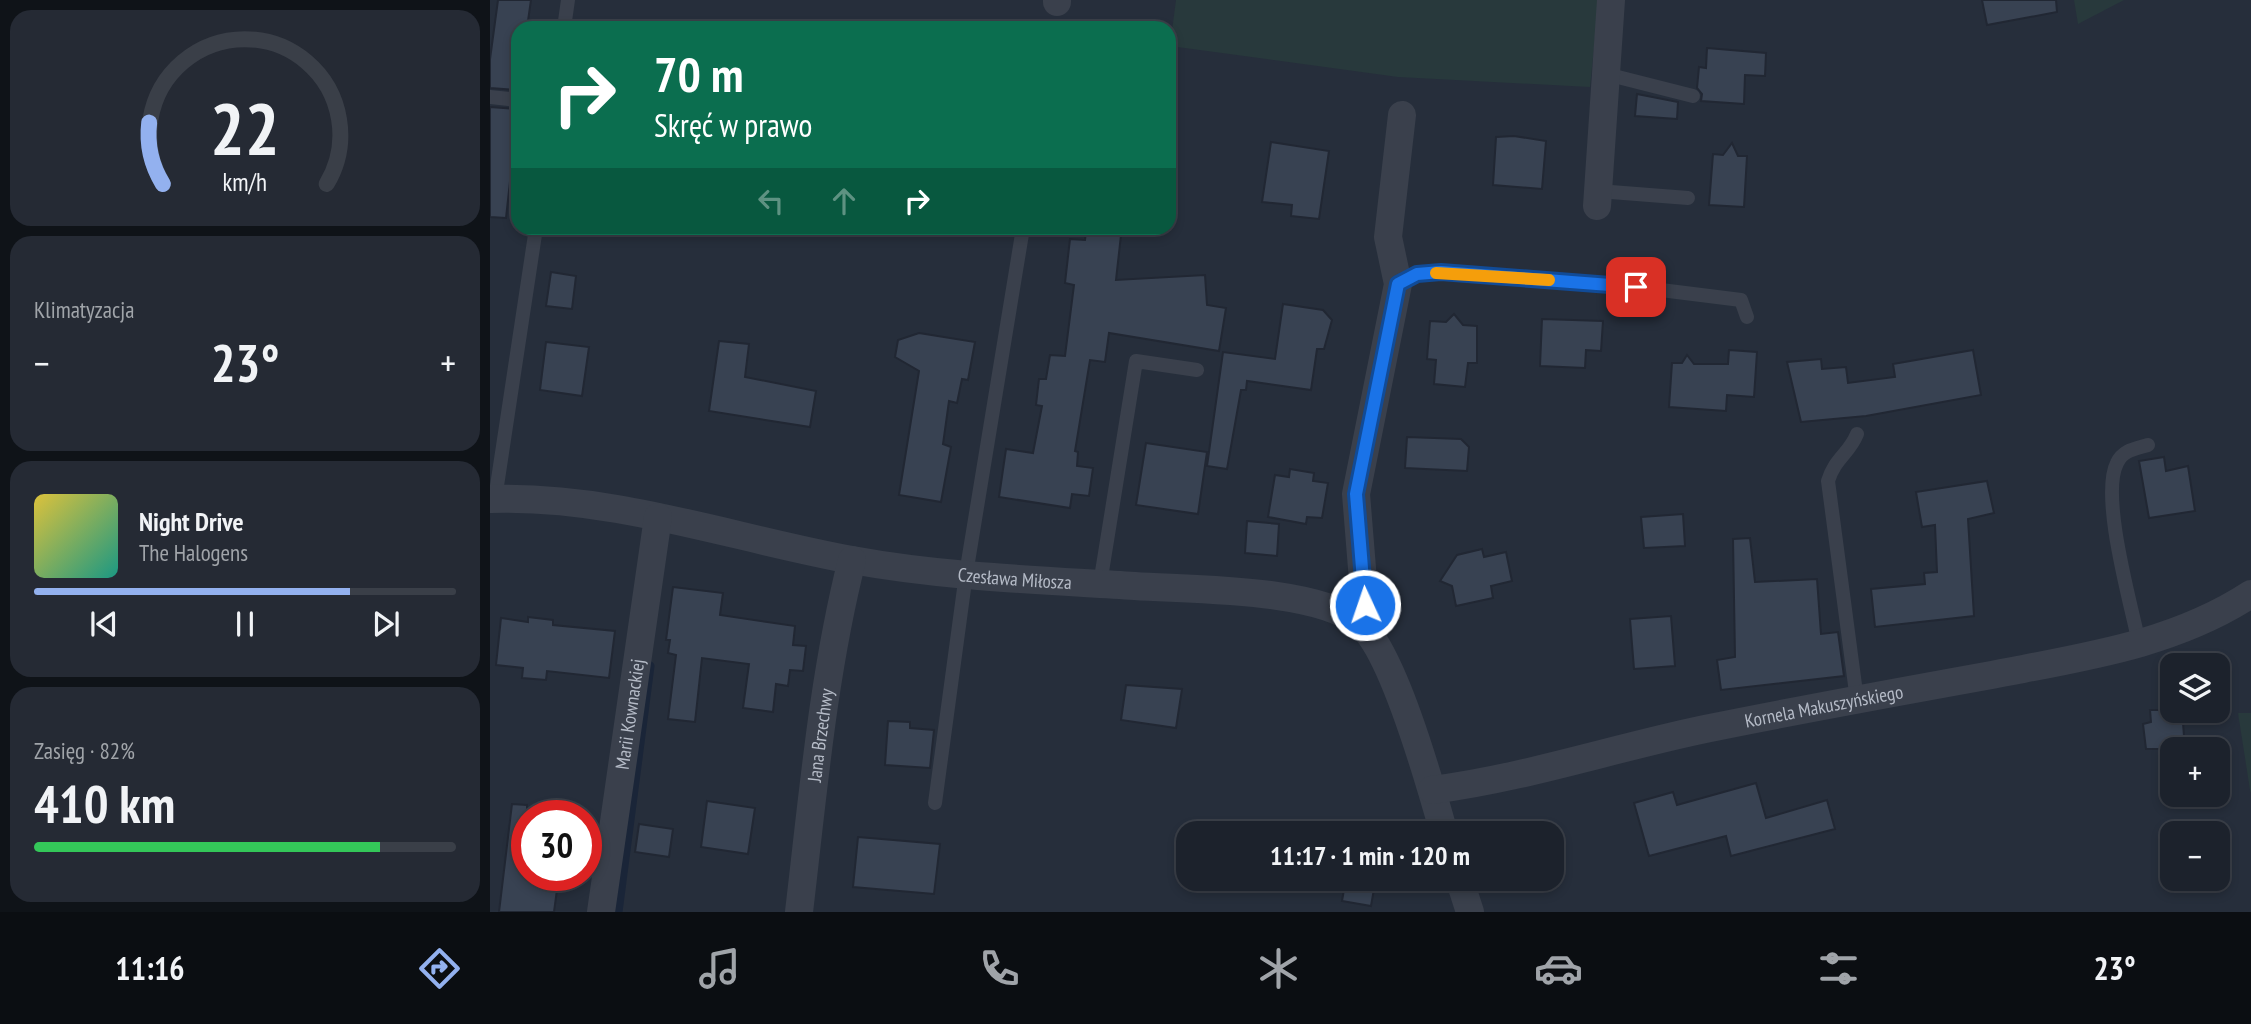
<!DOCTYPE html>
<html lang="pl">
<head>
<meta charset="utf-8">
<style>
  body { margin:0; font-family:"PT Sans Narrow",sans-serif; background:#252a34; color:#f1f3f6; height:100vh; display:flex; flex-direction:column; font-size:26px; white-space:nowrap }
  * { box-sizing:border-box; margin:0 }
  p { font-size:23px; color:#a0a4a9 }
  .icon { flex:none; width:38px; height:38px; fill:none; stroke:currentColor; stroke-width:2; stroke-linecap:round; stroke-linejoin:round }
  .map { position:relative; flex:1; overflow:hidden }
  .side { display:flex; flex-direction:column; gap:10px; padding:10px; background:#0f1318; width:490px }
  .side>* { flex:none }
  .banner { position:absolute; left:21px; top:21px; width:665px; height:214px; border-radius:21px; box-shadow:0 4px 10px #0003,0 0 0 2px #3a3f48; background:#0b6e4f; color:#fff; overflow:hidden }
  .fabs { position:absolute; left:1670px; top:653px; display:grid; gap:14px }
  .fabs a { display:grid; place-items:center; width:70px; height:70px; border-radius:14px; background:#1c222c; box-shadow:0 4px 10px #0003,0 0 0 2px #3a3f48; font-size:35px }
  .speed { position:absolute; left:21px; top:800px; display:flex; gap:14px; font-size:35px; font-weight:700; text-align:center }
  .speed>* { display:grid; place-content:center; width:91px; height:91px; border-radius:50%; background:#1c222c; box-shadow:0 4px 10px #0003,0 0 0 2px #3a3f48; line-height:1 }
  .speed .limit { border:10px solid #d22; background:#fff; color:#111 }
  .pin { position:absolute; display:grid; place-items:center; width:60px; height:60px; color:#fff; margin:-30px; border-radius:14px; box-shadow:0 4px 10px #0006 }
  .me { position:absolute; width:77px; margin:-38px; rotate:357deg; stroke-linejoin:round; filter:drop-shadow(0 0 5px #0008) }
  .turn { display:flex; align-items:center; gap:24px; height:147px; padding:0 28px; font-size:32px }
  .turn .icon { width:91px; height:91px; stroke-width:2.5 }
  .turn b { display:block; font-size:49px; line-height:60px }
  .lanes { display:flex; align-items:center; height:66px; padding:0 28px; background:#0003; justify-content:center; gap:35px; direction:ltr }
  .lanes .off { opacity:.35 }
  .big { font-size:52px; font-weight:700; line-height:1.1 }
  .side .card { flex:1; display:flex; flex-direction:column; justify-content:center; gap:10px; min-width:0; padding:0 24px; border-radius:21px; background:#252a34 }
  .side .dial { align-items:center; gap:0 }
  .dial svg { height:182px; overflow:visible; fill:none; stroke:#3a3f48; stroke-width:7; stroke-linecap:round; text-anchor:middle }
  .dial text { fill:#f1f3f6; stroke:none }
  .song { display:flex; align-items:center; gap:21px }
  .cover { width:84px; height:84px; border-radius:10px; background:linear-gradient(135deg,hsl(50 70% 55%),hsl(170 70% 35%)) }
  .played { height:7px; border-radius:4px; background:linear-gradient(90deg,#93b1ef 75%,#3a3f48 75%) }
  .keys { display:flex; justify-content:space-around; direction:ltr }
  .heat { display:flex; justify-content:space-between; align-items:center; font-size:38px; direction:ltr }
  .charge { height:10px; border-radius:5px; background:linear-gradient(90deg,#34c759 82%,#3a3f48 0) }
  .trip { position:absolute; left:686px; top:821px; width:388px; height:70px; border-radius:21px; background:#1c222c; box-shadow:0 4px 10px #0003,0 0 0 2px #3a3f48; font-weight:700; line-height:70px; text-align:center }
  .dock { display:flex; height:112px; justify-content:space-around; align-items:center; background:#0b0e12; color:#a0a4a9 }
  .dock .icon { width:49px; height:49px }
  .dock .selected { color:#93b1ef }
  .dock b { font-size:32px; color:#f1f3f6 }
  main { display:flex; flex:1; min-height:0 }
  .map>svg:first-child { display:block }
</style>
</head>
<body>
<main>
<section class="side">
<div class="card dial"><svg viewBox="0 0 100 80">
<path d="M14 69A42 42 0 1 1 86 69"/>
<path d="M14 69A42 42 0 0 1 8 42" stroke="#93b1ef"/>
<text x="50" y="56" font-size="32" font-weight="700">22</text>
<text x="50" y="72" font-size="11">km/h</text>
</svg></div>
<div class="card"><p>Klimatyzacja</p>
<div class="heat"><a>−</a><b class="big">23°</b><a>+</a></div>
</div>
<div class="card">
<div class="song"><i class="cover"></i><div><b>Night Drive</b><p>The Halogens</p></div></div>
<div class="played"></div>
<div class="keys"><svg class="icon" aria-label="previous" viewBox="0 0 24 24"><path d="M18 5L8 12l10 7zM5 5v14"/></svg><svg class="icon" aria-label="pause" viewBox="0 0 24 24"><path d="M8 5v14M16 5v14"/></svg><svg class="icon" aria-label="next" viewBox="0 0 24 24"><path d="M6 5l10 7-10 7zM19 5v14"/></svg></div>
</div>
<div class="card"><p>Zasięg · 82%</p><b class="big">410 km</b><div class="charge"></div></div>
</section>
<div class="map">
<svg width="1761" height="912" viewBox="0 0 1761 912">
  <rect width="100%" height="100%" fill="#262e3b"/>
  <g fill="#28393c">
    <path d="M686,0H1109L1100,87L908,77L680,46Z"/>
    <path d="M1584,0H1634L1588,24Z"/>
    <path d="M1748,713H1761V793L1760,790Z"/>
  </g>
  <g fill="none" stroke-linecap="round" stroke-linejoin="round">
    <path stroke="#1a2538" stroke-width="9" d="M128,912L160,666"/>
  </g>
  <g fill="#384252" stroke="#212733" stroke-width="2">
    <path d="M8,0H41L37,28H28V90L0,88V59Z"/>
    <path d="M1492,0H1566L1567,12L1497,25Z"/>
    <path d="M1217,48L1276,53L1275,76L1255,75L1254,104L1211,101L1212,94L1207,88L1209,67L1216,68Z"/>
    <path d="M1147,94L1188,102L1187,119L1145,116Z"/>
    <path d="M0,107L28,109L16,218L0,217Z"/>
    <path d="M1024,136L1056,141L1052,189L1003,185L1006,137Z"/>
    <path d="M781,142L839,151L829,219L801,216L802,205L772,202Z"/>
    <path d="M1242,143L1248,156H1257L1254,207L1219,205L1223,154L1233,155Z"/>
    <path d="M596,231L631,235L626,280L715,275L717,305L736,308L729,351L619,333L615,362L600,360L585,451L588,452L587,466L603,468L599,496L582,494L580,508L509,497L516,449L543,453L552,406L546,405L549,379H556L560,355L575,356L584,285L575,283L580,239L595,240Z"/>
    <path d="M61,272L86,276L82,309L56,306Z"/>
    <path d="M793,304L833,310L842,320L834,349H827L821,390L757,381L756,390H751L737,469L717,466L733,352L785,359Z"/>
    <path d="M964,314L973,325L987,326V363H978L975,387L944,384L946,360L937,359L940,321L956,322Z"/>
    <path d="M1052,319L1113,321L1111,351L1096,350L1095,368L1050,366Z"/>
    <path d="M429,333L485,342L478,380L472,379L467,403L459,401L453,444L461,447L451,502L409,495L429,371L405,357L408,340Z"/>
    <path d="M229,341L259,344L255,377L326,391L320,427L219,411Z"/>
    <path d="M56,342L99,347L92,396L50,390Z"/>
    <path d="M1239,350L1267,352L1264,397L1237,395L1236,411L1179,407L1182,363H1192L1197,355L1204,364H1238Z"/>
    <path d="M1483,350L1491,395L1376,416L1311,422L1297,362L1331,359L1332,369L1356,367L1358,383L1405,377L1403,364Z"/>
    <path d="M917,437L971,439L979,447L977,471L915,468Z"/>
    <path d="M656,443L717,452L708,514L646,505Z"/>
    <path d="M1674,457L1676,471L1698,466L1705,511L1659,518L1649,461Z"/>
    <path d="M800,469L824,473L823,481L838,483L832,518L817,517L816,524L778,517L785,475L799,477Z"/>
    <path d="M1497,481L1504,513L1478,519L1484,616L1385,627L1381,589L1435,584L1434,573L1447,572L1445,525L1432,527L1426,492Z"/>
    <path d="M1193,514L1195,546L1154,548L1151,517Z"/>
    <path d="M757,521L789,524L787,556L755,553Z"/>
    <path d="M1260,538L1265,582L1327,579L1331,634L1348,632L1354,676L1231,690L1227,660L1245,657L1243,539Z"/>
    <path d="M992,549L994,557L1016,552L1022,581L1001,586L1003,598L966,606L962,586L950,581L967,555Z"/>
    <path d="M183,587L233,593L230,615L305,626L303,645L316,646L313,671L300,670L298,686L286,684L283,712L253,708L259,664L212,658L205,722L178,719L186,655L178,653L180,640H176Z"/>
    <path d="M1181,616L1185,666L1144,669L1140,619Z"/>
    <path d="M38,617L63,620V625L125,631L119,678L57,671L56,680L32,678L33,668L6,665L11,618L38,622Z"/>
    <path d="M636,685L692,689L686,728L631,720Z"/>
    <path d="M1660,710H1692L1695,749H1656L1653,724L1661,722Z"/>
    <path d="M398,721L420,722V728L444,730L440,768L395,765Z"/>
    <path d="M1266,783L1276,818L1337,800L1345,829L1241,856L1236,836L1159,856L1144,803L1183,792L1187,805Z"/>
    <path d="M217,801L265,808L258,854L211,847Z"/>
    <path d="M22,804L37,805V875H69L64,912H9Z"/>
    <path d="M149,824L183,829L179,857L145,852Z"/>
    <path d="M368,837L450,844L444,894L363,887Z"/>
    <path d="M856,878H886L881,906L852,901Z"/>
  </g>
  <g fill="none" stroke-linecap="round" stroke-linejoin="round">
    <g stroke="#3a404c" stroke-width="14">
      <path d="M74,28L78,0"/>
      <path d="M1116,74L1203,96"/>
      <path d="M0,97L28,100"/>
      <path d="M1108,191L1198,198"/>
      <path d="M908,284L927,274L951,272L1123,284L1251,300L1257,317"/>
      <path d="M1367,434C1359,454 1345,458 1338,481L1367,700"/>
      <path d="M5,499L46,228"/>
      <path d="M610,584L646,361L707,370"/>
      <path d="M1649,643C1641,604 1610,496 1627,463C1633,450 1645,449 1658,445"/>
      <path d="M445,803L476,574L533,228"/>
    </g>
    <g stroke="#3a404c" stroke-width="28">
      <path d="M567,2V0"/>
      <path d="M1107,206L1121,0"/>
      <path id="s1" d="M0,499C124,495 242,538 362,560C455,577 551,580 645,586C702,590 825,588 869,623C903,650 941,787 954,833"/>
      <path d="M869,623L875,605L866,494L908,284L898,237L912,115"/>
      <path id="s2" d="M942,790C1035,778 1124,748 1215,729C1308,710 1402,693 1496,676C1587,658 1682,646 1761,594"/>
      <path d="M969,878L980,912"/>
      <path id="s3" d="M111,912L168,517"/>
      <path id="s4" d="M309,912C323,794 333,675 362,560"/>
    </g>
  </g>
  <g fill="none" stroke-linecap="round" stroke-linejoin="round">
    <defs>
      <path id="route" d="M875,605L866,494L908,284L927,274L951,272L1146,287"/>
    </defs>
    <use href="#route" stroke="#114b97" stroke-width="18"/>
    <use href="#route" stroke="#1a73e8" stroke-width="12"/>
    <path stroke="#f59e0b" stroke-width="12" d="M946,273L1059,280"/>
  </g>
  <g text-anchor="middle" stroke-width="7" stroke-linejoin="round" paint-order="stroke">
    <g font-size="19" fill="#b5bbc7" stroke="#1f2531">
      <text dy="7" stroke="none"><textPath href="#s1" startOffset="532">Czesława Miłosza</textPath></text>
      <text dy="7" stroke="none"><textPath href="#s2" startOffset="401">Kornela Makuszyńskiego</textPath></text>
      <text dy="7" stroke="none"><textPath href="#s3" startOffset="200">Marii Kownackiej</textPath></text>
      <text dy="7" stroke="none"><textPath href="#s4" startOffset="178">Jana Brzechwy</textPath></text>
    </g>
  </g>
</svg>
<div class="fabs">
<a><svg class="icon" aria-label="layers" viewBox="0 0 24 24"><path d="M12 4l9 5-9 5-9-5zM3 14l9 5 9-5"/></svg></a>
<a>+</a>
<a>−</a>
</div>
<div class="speed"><div class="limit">30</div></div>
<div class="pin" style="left:1146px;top:287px;background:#d93025"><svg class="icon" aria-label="arrive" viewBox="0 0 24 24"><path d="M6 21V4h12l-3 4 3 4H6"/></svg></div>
<svg class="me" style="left:875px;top:605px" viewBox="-20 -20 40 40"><circle r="17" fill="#1a73e8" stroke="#fff" stroke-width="3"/><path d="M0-11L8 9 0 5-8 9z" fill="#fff"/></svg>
<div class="trip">11:17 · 1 min · 120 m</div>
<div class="banner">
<div class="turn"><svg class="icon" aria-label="right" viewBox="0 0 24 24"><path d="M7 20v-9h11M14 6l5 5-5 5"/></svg><div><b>70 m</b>Skręć w prawo</div></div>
<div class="lanes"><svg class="icon off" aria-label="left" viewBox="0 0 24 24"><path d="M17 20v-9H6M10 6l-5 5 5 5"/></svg><svg class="icon off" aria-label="ahead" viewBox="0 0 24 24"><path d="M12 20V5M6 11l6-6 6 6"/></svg><svg class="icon" aria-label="right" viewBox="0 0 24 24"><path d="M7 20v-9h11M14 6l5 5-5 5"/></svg></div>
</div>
</div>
</main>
<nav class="dock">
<b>11:16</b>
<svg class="icon selected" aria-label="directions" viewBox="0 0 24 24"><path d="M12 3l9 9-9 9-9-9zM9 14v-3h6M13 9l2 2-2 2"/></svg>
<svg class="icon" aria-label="music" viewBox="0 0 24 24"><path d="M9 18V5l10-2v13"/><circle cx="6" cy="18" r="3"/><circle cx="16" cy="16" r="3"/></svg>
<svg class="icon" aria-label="phone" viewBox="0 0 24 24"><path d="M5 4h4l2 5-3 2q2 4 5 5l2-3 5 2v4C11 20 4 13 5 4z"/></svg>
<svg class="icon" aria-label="climate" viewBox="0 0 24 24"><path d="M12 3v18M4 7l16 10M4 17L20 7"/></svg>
<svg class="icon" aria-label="car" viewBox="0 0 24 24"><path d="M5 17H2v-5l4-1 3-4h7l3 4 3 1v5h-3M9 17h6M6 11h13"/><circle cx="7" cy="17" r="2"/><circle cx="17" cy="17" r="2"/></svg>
<svg class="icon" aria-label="filters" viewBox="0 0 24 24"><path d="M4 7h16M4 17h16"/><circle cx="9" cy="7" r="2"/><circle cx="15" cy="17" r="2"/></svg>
<b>23°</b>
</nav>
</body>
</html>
